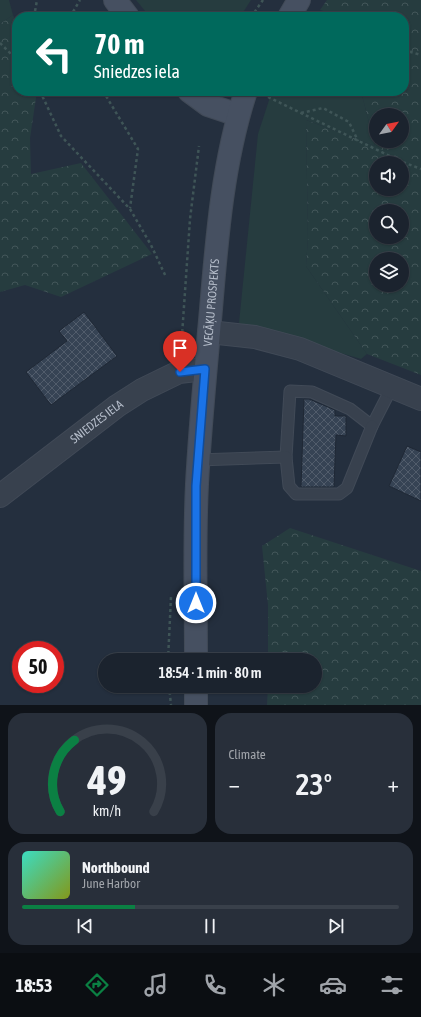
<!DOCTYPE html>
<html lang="en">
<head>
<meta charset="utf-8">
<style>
  body { margin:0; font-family:"Asap Condensed",sans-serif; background:#282f3a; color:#f1f3f6; height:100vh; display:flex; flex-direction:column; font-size:15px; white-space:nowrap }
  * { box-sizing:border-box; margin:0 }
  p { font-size:13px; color:#a0a4aa }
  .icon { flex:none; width:22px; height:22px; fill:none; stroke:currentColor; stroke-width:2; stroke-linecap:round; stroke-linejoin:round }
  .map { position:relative; height:705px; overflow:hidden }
  .sheet { display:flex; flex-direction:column; gap:8px; padding:8px; background:#0f1319; flex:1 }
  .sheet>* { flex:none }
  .hud { position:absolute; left:12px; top:12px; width:397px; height:84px; border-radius:16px; box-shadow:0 1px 3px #0004,0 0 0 1px #39404a; background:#00695c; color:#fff; overflow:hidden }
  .needle { width:26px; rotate:57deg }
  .buttons { position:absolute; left:369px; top:108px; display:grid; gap:8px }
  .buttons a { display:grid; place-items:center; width:40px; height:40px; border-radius:50%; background:#1b232e; box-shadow:0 1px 3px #0004,0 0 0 1px #39404a; font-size:20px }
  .speed { position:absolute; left:12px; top:641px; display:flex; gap:8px; font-size:20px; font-weight:700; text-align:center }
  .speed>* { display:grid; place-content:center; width:52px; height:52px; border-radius:50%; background:#1b232e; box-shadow:0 1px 3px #0004,0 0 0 1px #39404a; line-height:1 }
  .speed .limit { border:6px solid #d22; background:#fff; color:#111 }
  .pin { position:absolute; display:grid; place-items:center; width:34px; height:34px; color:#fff; margin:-41px -17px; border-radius:50% 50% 50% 0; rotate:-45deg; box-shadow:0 0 4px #0007 }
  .pin .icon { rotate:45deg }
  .me { position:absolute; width:44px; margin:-22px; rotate:0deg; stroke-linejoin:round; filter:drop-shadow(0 0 3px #0008) }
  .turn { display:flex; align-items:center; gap:14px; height:84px; padding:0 16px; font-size:18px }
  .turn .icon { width:52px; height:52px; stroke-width:2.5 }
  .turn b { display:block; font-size:28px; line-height:34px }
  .big { font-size:30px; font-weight:600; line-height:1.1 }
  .sheet .tile { flex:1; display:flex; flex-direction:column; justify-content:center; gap:6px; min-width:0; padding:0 14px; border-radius:16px; background:#282f3a }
  .sheet .dial { align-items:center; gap:0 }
  .dial svg { height:104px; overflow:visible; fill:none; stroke:#39404a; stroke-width:7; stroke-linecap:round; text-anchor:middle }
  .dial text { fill:#f1f3f6; stroke:none }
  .song { display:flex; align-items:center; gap:12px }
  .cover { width:48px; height:48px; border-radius:6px; background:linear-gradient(135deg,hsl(170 70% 55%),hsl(70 70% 35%)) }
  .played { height:4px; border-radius:2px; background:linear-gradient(90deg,#0b8043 30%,#39404a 30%) }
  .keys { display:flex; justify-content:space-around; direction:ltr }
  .heat { display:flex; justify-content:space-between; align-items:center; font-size:22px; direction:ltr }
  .sheet .tiles { flex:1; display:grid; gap:8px; grid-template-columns:1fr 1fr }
  .tile:last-child { grid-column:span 2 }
  .trip { position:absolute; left:98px; top:653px; width:224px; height:40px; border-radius:20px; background:#1b232e; box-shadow:0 1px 3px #0004,0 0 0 1px #39404a; font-weight:600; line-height:40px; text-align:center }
  .dock { display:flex; height:64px; justify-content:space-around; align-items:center; background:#0b0e12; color:#a0a4aa }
  .dock .icon { width:28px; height:28px }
  .dock .on { color:#0b8043 }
  .dock b { font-size:18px; color:#f1f3f6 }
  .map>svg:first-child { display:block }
</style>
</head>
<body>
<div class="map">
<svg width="421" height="705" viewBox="0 0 421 705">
  <defs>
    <pattern id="forest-crowns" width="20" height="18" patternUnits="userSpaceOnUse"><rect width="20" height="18" fill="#263c3f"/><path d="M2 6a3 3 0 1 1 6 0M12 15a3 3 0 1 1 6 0" fill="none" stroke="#435659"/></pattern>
    <pattern id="building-cross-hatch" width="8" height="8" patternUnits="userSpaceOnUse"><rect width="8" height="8" fill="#364354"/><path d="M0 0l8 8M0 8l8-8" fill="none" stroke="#515c6b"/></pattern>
  </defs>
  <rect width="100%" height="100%" fill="#242f3e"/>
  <g fill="#263c3f">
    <path d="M0,0H9L13,15L0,24Z"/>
    <path d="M136,0H251L240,17H150Z"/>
    <path d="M272,91H361L375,146L306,120L308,238L306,266L367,354L361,359L239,323L258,134Z"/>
  </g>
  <g fill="url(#forest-crowns)" fill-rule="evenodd">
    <path d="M327,0H421V375L367,354L306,266L308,238L306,120L375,146L361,91H404V17H346L320,10ZM376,115H402V141H376ZM376,163H402V189H376ZM376,211H402V237H376ZM376,259H402V285H376Z"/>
    <path d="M13,15L17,26V91H37L30,138L31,174L81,163L152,254L61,297L25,285L0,292V24Z"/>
    <path d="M290,528L421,571V705H267L268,686H315V660H268V605L262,546Z"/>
  </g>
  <g fill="url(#building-cross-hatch)" stroke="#1f2835">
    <path d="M84,312L117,356L51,405L26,372L67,341L59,331Z"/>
    <path d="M304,399H309L335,410V416H346V436L336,435L334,487H301Z"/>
    <path d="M407,446L421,452V501L389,486Z"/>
  </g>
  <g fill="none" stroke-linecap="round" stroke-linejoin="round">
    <defs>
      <g id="lane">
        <path d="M286,457L290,391L312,392L350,409L372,426L392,387"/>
        <path d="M198,460L286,457L289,486L296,494H339L347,488L372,426"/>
      </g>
      <g id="street">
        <path d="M209,332L255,337L300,349L421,399"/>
        <path id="s1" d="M0,496L117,406L142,390L179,372L205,369"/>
      </g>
      <g id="secondary">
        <path d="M115,0L128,17"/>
        <path d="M289,17L299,0"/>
        <path d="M189,91L208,105L238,115"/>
        <path id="s2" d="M196,660C196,602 194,543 197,484C200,426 206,367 211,309C217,236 223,161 246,91"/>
        <path d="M196,686V705"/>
      </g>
    </defs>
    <use href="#lane" stroke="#414a57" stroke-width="13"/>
    <use href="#street" stroke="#414a57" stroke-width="24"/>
    <use href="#secondary" stroke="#414a57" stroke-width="24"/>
    <g stroke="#3f5557" stroke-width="2.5" stroke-dasharray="3 3" stroke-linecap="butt">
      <path d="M149,13L251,16"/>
      <path d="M34,17L37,0"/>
      <path d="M70,17L80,0"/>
      <path d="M251,17L263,0"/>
      <path d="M0,43L17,60"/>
      <path d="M404,50L421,55"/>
      <path d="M15,90L17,86"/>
      <path d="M40,91L61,136L130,209L151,245L166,277"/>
      <path d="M103,91L138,149L130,208"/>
      <path d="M268,97L400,161L421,169"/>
      <path d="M301,113L323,108L349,122L358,141"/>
      <path d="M181,350L190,219L199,146"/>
      <path d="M168,660L171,597"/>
      <path d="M169,686L171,705"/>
    </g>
    <use href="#lane" stroke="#38414e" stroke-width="11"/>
    <use href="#street" stroke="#38414e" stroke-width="22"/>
    <use href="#secondary" stroke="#465061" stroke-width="22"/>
  </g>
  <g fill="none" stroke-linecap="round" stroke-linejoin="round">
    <defs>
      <path id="route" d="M180,372L205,369L196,486V603"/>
    </defs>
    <use href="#route" stroke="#114b97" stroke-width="10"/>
    <use href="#route" stroke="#1a73e8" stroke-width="7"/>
  </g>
  <g text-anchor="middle" stroke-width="4" stroke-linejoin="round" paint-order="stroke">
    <g font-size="12" fill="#b4bcc9" stroke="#1d2633">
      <text dy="4" stroke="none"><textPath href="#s2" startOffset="358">VECĀĶU PROSPEKTS</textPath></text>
      <text dy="4" stroke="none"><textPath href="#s1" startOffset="122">SNIEDZES IELA</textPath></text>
    </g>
  </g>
</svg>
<div class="buttons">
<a><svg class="needle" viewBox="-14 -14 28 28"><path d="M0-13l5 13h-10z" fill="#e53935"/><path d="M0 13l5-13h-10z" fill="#a0a4aa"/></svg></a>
<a><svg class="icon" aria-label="sound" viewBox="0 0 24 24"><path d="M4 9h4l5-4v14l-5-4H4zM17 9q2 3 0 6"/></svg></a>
<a><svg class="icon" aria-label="search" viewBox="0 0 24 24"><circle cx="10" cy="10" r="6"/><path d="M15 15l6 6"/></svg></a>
<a><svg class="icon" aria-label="layers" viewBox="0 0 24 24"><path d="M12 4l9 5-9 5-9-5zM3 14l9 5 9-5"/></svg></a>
</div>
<div class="speed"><div class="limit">50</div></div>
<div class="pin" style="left:180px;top:372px;background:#d93025"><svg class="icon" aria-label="arrive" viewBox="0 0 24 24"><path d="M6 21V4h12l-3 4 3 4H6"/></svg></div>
<svg class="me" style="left:196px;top:603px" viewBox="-20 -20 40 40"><circle r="17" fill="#1a73e8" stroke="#fff" stroke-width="3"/><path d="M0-11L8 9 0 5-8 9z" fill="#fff"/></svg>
<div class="trip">18:54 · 1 min · 80 m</div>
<div class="hud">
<div class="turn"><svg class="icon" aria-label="left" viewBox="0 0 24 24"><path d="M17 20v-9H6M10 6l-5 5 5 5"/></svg><div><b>70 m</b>Sniedzes iela</div></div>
</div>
</div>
<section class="sheet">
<div class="tiles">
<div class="tile dial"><svg viewBox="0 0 100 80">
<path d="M14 69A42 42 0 1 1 86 69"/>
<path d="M14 69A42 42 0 0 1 25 14" stroke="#0b8043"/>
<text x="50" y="56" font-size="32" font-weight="700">49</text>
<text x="50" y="72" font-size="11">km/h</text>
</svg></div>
<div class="tile"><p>Climate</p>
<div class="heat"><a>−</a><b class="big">23°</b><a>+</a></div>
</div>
<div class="tile">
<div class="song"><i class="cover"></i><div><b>Northbound</b><p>June Harbor</p></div></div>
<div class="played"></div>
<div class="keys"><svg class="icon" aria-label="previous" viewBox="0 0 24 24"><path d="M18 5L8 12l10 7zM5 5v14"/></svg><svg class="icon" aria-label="pause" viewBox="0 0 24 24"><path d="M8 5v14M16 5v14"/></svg><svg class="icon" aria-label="next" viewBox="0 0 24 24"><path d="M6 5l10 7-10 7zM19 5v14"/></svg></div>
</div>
</div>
</section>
<nav class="dock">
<b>18:53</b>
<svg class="icon on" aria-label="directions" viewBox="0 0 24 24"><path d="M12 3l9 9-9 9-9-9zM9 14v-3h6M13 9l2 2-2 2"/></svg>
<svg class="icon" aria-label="music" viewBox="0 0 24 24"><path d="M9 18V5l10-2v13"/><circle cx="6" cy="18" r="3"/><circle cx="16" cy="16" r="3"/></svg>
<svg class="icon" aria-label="phone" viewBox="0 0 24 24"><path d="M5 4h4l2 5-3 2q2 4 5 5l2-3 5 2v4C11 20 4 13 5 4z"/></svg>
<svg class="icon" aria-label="climate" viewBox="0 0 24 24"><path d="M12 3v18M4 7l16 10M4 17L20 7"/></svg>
<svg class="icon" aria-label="car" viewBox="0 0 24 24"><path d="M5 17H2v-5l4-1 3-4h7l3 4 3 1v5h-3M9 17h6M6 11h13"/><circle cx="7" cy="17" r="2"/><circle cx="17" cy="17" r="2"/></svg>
<svg class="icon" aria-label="filters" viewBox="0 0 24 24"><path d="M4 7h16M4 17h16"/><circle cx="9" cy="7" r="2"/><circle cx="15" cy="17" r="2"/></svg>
</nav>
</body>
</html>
